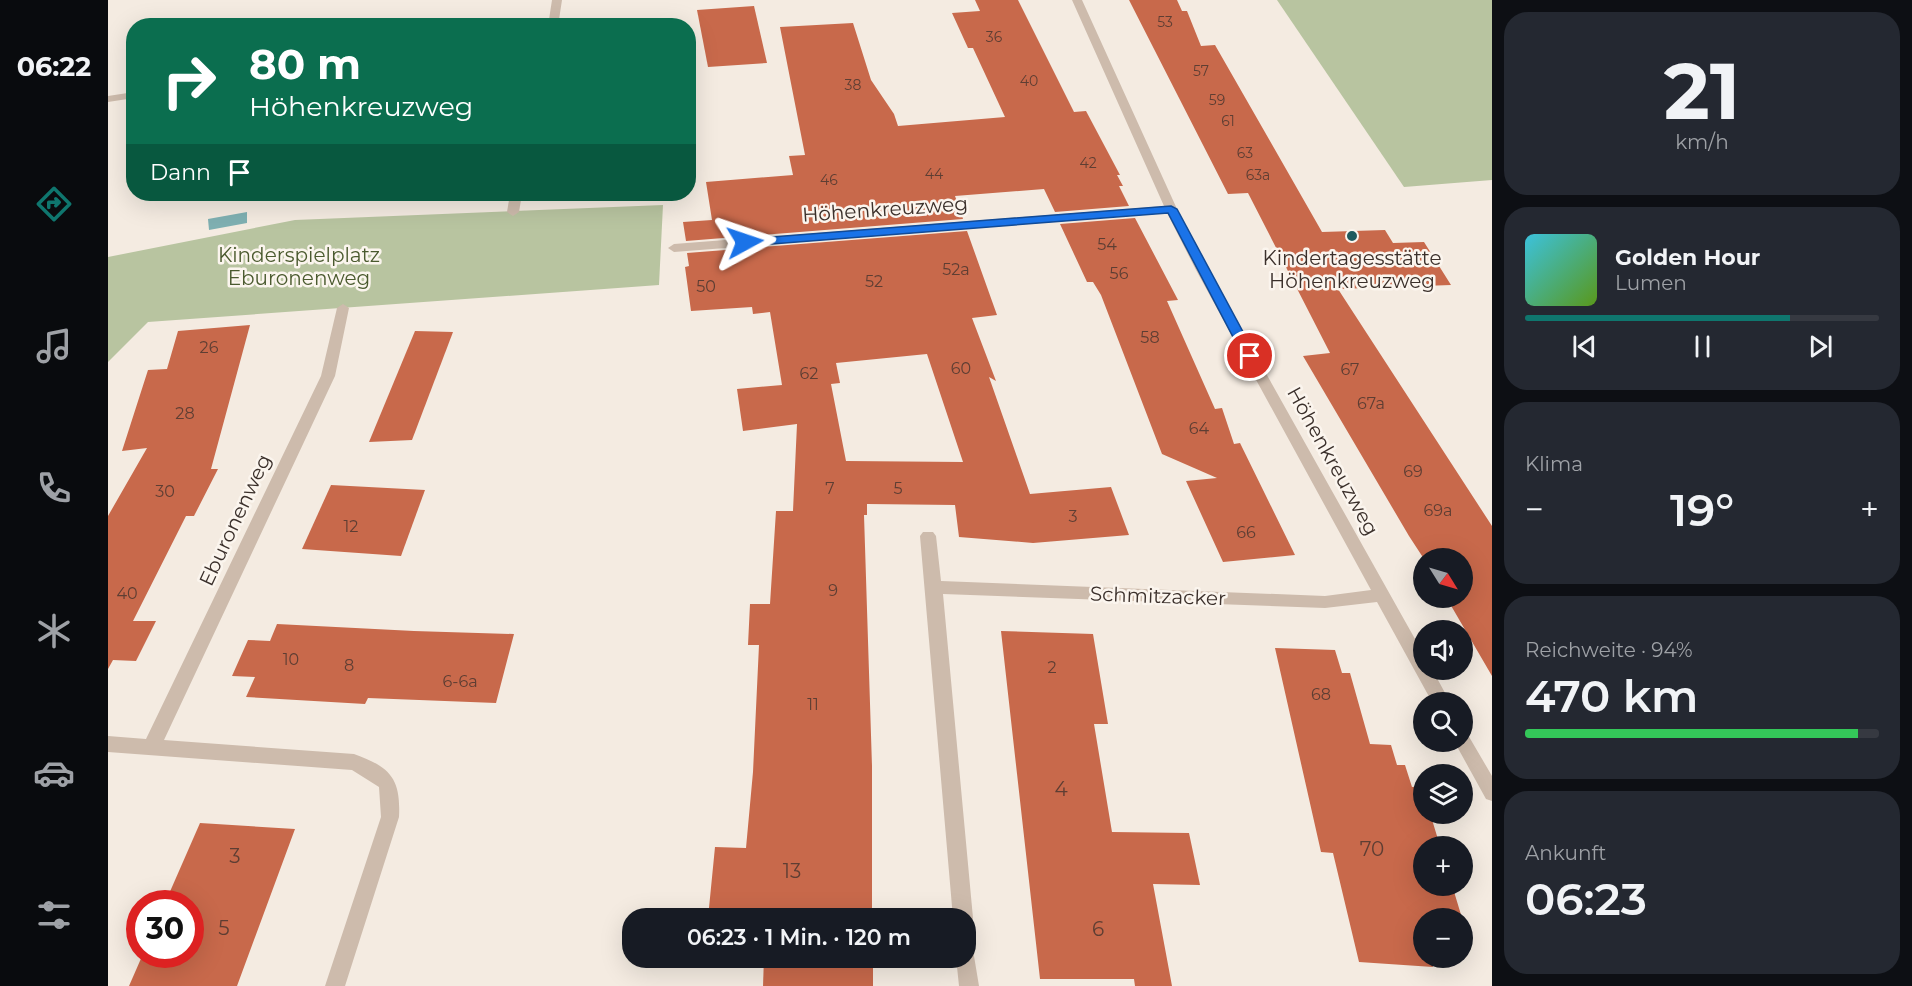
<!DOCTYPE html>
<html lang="de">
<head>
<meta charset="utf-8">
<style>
  body { margin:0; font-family:Montserrat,sans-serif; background:#242831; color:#f1f3f6; height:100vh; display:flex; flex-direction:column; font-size:22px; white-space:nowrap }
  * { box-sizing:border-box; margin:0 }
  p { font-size:20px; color:#9ea1a6 }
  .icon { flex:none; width:33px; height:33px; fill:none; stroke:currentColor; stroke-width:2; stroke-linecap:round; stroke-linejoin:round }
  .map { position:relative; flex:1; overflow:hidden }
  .panel { display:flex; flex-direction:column; gap:12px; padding:12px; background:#0d0f14; width:420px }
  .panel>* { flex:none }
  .top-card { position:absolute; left:18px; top:18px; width:570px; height:183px; border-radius:24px; box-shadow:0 6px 24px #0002; background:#0b6e4f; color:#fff; overflow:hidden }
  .needle { width:39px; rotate:127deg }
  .fabs { position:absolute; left:1305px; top:548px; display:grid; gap:12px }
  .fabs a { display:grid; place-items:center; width:60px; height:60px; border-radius:50%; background:#171b24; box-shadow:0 6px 24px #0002; font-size:30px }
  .speed { position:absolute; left:18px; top:890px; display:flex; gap:12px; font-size:30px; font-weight:700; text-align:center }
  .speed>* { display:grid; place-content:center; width:78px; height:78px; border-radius:50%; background:#171b24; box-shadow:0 6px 24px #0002; line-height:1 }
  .speed .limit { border:9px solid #d22; background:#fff; color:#111 }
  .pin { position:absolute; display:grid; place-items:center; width:51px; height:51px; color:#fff; margin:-26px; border:3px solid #fff; border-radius:50%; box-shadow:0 2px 6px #0007 }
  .me { position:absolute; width:66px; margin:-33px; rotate:85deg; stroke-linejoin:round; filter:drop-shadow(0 0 4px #0008) }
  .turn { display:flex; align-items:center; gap:21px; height:126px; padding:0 24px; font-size:27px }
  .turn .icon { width:78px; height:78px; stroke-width:2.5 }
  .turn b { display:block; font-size:42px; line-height:51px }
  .then { display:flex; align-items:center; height:57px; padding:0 24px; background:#0003; gap:12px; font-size:22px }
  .big { font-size:45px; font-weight:600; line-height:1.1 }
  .panel .card { flex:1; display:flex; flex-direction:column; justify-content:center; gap:9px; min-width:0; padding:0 21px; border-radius:24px; background:#242831 }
  .panel .dial { align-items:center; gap:0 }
  .dial b { font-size:78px; line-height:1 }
  .song { display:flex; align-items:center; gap:18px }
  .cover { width:72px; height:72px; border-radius:9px; background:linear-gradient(135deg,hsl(190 70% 55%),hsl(90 70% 35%)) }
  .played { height:6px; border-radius:3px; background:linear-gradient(90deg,#0f766e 75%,#363941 75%) }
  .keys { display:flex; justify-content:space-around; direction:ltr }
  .heat { display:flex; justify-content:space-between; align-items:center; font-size:33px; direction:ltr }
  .charge { height:9px; border-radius:4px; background:linear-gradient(90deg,#34c759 94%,#363941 0) }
  .trip { position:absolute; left:514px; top:908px; width:354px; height:60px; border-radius:24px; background:#171b24; box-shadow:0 6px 24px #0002; font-weight:600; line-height:60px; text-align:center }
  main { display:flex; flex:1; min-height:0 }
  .menu { display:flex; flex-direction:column; width:108px; justify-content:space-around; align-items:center; background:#090b0e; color:#9ea1a6 }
  .menu .icon { width:42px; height:42px }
  .menu .active { color:#0f766e }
  .menu b { font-size:27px; color:#f1f3f6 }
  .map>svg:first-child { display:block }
</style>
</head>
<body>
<main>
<nav class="menu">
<b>06:22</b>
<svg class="icon active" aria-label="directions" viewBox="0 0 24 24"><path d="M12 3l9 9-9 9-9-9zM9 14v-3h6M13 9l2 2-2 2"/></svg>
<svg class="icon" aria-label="music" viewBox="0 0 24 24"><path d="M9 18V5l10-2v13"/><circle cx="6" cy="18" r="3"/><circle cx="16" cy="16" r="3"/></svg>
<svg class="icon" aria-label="phone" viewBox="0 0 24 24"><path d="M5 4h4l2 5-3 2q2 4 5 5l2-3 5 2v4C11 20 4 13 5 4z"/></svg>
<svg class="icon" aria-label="climate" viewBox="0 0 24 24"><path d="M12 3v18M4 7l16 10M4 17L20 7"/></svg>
<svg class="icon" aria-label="car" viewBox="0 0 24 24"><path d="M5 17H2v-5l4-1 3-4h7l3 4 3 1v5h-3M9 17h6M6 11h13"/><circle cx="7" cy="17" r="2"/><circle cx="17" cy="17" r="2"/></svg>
<svg class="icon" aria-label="filters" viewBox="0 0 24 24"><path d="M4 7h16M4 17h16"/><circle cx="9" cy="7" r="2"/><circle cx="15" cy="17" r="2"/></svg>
</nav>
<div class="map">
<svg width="1384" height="986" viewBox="0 0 1384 986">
  <rect width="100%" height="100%" fill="#f4ebe1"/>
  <g fill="#b8c4a0">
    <path d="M1169,0H1384V180L1296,187Z"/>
    <path d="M555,205L551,285L40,322L0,362V257L187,220Z"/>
  </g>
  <path fill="#7fb0b2" d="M139,212V223L101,230L100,219Z"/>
  <g fill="#c8694b" fill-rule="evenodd">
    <path d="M867,0H910L966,112L978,111L1012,175H1009L1015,186H1011L1021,206L947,212L936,189L847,196L855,219L578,241L575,222L604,220L598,182L685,175L681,156L697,155L672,27L745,23L763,80L786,114L790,126L897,117L865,48H860L844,13L872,11Z"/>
    <path d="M1021,0H1069L1074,11H1079L1093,46L1107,45L1214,232L1277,230L1285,243L1316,242L1343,285L1230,289L1384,526V676L1338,597H1354V558L1316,559L1301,536L1195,356L1222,353L1140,193L1120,194Z"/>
    <path d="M646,6L659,63L600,67L589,10Z"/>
    <path d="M1027,218L1070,300L1059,301L1107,409L1114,408L1126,444L1132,443L1187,555L1115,562L1078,481L1109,478L1054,454L993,295L985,282H979L952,224Z"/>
    <path d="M859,231L889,315L864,318L888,381L881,377L922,494L1003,487L1021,535L925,543L851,537L847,505L759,504V515H756L764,766V918H600L607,847L638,848L645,772L651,645H640L642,604H662L668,511H685L689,424L635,431L629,389L674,385L662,312L645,314L644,307L583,311L577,267L581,266L579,253ZM819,354L855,462L738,461L723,384L732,383L728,363Z"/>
    <path d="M142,325L103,469H110L86,516H78L25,621H48L28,661L5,660L0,669V516L39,448L14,451L40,370L59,369L70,331Z"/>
    <path d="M307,331L345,332L304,440L261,442Z"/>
    <path d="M223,485L317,490L293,556L194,549Z"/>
    <path d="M169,624L306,631L406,634L388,703L260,698L257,704L138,697L147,677L124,676L140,640L162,641Z"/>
    <path d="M893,631L985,634L1000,724H986L1004,832L1081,833L1092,885L1045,884L1064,986H1027L1026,979H932Z"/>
    <path d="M1167,648L1227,650L1234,673H1242L1262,744L1283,745L1289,765H1297L1304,787L1314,786L1316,813H1322L1332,846H1316V885H1344L1354,918H1316V957H1323L1325,967L1251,962L1225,853L1213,852Z"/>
    <path d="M92,823L187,829L129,986H21L35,954H82V903H57Z"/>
    <path d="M656,957H765V986H655Z"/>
  </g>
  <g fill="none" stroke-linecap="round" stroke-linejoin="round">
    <g fill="#cdbbac" fill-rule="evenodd">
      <path d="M444,0H454L450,26H440Z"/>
      <path d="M964,0H974L1069,209L1100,270L1316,655V669H1324L1342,702H1324L1269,602L1217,608L835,594L865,918L862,925L858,926V918H845L812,536L815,532H825L828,536L833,581L1217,596L1263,590L1088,270L1059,213L566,252L560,248L566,244L1056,206Z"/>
      <path d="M26,92V98L0,102V96Z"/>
      <path d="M402,194H414L411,212L405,216L399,212Z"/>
      <path d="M235,304L241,308L227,376L56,740L246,754C282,767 293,778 291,817L237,986H217L273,817L271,787L244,770L0,752V736L38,739L213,376L229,308Z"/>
      <path d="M1354,733L1360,735L1384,776V801L1378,799L1346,741H1354Z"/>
      <path d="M858,947L865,950L871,986H851L848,957H858Z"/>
    </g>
  </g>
  <path fill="#1a73e8" stroke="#114b97" stroke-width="1.5" d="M1063,206L1069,209L1148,356L1146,359H1137L1135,356L1060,213L637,246L631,242L637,239Z"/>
  <circle fill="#1f5a5e" stroke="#fbf5ee" stroke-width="2" cx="1244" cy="236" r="6"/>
  <g text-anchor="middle" stroke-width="5" stroke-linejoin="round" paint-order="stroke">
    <g font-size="14" fill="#5e3e33">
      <text x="1057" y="27">53</text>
      <text x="886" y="42">36</text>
      <text x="1093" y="76">57</text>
      <text x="921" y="86">40</text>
      <text x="745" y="90">38</text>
      <text x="1109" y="105">59</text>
      <text x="1120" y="126">61</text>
      <text x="1137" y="158">63</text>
      <text x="980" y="168">42</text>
      <text x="826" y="179">44</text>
      <text x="1150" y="180">63a</text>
      <text x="721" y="185">46</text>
    </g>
    <g font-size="16" fill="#5e3e33">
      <text x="999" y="250">54</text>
      <text x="848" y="275">52a</text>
      <text x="1011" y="279">56</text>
      <text x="766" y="287">52</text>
      <text x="598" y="292">50</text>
      <text x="1042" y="343">58</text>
      <text x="101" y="353">26</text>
      <text x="853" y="374">60</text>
      <text x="1242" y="375">67</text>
      <text x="701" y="379">62</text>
      <text x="1263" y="409">67a</text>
      <text x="77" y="419">28</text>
      <text x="1091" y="434">64</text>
      <text x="1305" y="477">69</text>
      <text x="722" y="494">7</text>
      <text x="790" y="494">5</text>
      <text x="57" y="497">30</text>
      <text x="1330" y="516">69a</text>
      <text x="965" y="522">3</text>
      <text x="243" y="532">12</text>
      <text x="1138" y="538">66</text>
      <text x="725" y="596">9</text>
      <text x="19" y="599">40</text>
      <text x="183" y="665">10</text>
      <text x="241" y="671">8</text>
      <text x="944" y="673">2</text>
      <text x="352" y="687">6-6a</text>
      <text x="1213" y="700">68</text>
      <text x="705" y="710">11</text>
    </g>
    <g font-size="20" fill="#3b302b" stroke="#fbf5ee">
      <text transform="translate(777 209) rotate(-4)" y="7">Höhenkreuzweg</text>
      <text transform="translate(1225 461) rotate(61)" y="7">Höhenkreuzweg</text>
      <text transform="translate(127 520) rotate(-65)" y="7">Eburonenweg</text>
      <text transform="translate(1050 596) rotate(2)" y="7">Schmitzacker</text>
    </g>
    <g font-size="20" fill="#4a5a2e" stroke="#fbf5ee">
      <text x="191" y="262">Kinderspielplatz<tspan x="191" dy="23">Eburonenweg</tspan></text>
    </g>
    <g font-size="20" fill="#3b302b" stroke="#fbf5ee">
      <text x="1244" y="265">Kindertagesstätte<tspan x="1244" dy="23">Höhenkreuzweg</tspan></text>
    </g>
    <g font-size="20" fill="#5e3e33">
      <text x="953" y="796">4</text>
      <text x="1264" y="856">70</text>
      <text x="127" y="863">3</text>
      <text x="684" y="878">13</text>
      <text x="116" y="935">5</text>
      <text x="990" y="936">6</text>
    </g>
  </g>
</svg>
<div class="fabs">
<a><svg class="needle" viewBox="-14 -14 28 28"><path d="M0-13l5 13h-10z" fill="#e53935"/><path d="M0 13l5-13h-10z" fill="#9ea1a6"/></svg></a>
<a><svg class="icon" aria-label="sound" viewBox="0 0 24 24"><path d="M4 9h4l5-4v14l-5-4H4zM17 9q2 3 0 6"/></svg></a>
<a><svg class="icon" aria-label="search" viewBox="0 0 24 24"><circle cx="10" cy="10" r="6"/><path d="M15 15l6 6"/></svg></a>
<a><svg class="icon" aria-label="layers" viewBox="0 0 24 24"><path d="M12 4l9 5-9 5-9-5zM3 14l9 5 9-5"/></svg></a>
<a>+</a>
<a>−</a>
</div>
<div class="speed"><div class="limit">30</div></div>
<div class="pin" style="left:1142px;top:356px;background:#d93025"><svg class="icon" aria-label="arrive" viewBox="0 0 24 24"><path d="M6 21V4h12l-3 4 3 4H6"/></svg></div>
<svg class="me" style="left:637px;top:242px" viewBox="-20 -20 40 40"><path d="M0-17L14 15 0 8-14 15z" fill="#1a73e8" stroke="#fff" stroke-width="4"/></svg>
<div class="trip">06:23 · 1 Min. · 120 m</div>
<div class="top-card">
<div class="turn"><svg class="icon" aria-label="right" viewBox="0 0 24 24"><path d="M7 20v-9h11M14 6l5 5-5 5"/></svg><div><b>80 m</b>Höhenkreuzweg</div></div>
<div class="then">Dann<svg class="icon" aria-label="arrive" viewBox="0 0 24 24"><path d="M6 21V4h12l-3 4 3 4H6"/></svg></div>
</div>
</div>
<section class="panel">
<div class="card dial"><b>21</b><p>km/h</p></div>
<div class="card">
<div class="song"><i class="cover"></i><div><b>Golden Hour</b><p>Lumen</p></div></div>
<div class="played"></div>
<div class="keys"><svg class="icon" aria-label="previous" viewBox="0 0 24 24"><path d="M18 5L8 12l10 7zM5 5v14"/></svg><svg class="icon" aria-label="pause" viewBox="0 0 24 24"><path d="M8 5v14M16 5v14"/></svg><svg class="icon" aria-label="next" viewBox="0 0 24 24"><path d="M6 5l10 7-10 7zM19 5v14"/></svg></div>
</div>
<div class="card"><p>Klima</p>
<div class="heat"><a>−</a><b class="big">19°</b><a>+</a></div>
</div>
<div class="card"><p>Reichweite · 94%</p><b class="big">470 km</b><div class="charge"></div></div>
<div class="card"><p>Ankunft</p><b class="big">06:23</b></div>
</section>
</main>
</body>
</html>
